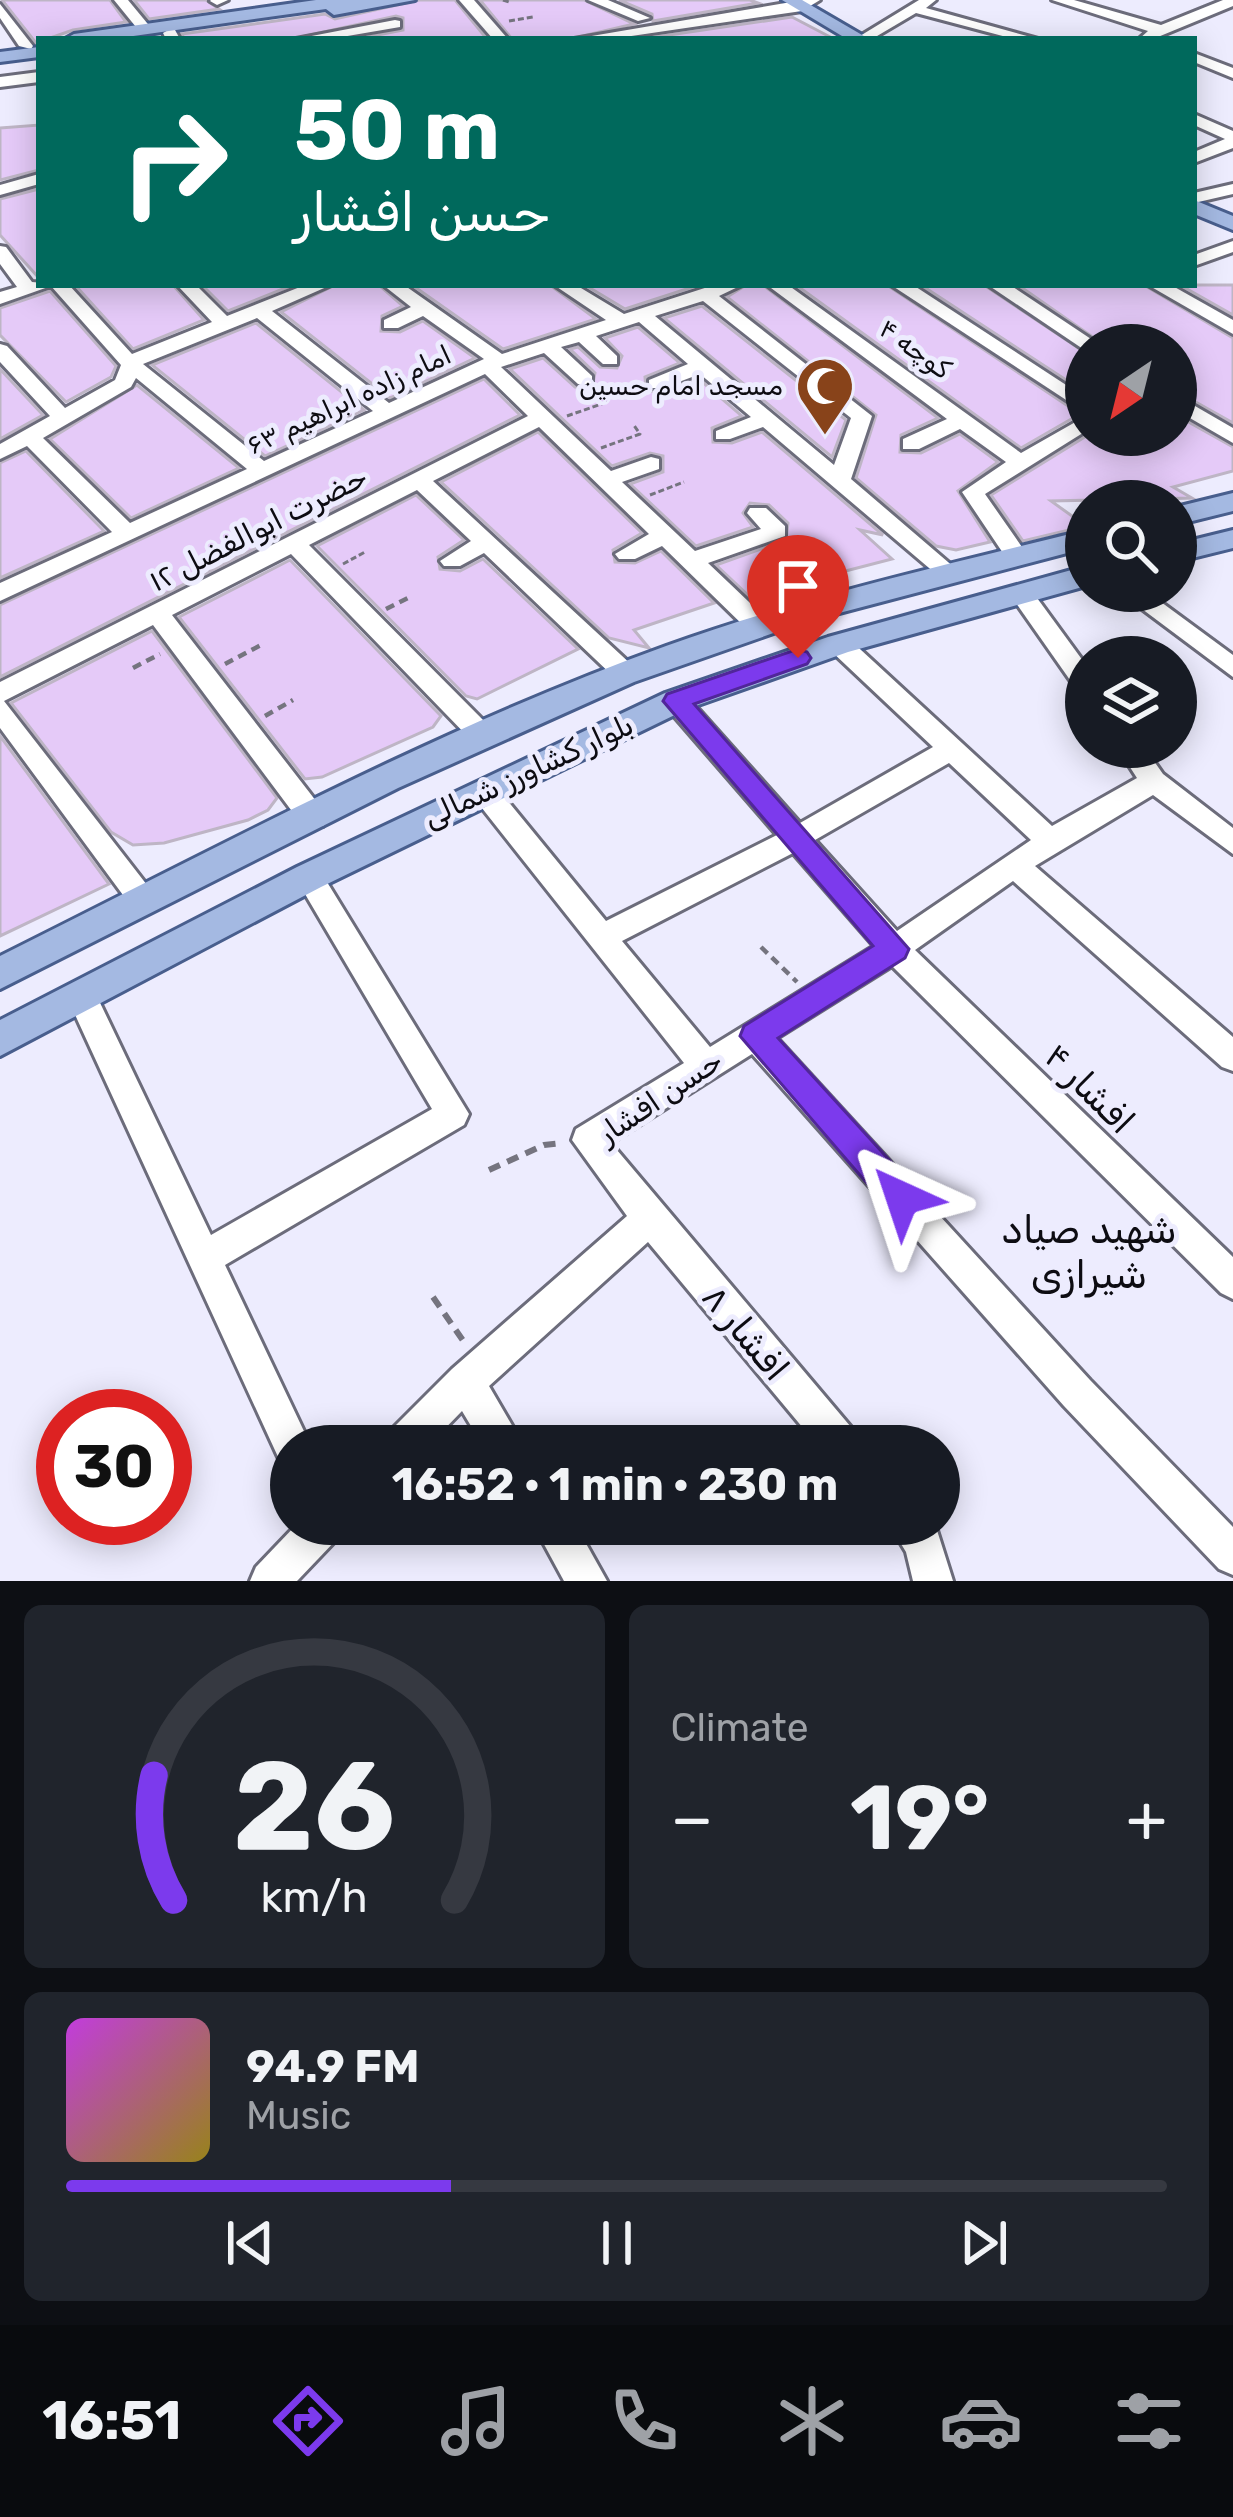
<!DOCTYPE html>
<html lang="en">
<head>
<meta charset="utf-8">
<style>
  body { margin:0; font-family:Rubik,"Noto Naskh Arabic",sans-serif; background:#20242c; color:#f1f3f6; height:100vh; display:flex; flex-direction:column; font-size:45px; white-space:nowrap }
  * { box-sizing:border-box; margin:0 }
  p { font-size:39px; color:#9ea1a6 }
  .icon { flex:none; width:66px; height:66px; fill:none; stroke:currentColor; stroke-width:2; stroke-linecap:round; stroke-linejoin:round }
  .map { position:relative; height:1581px; overflow:hidden }
  .side { display:flex; flex-direction:column; gap:24px; padding:24px; background:#0d0f14; flex:1 }
  .side>* { flex:none }
  .top-card { position:absolute; left:36px; top:36px; width:1161px; height:252px; border-radius:0px; box-shadow:0 6px 30px #0003; background:#00695c; color:#fff; overflow:hidden }
  .needle { width:78px; rotate:215deg }
  .tools { position:absolute; left:1065px; top:324px; display:grid; gap:24px }
  .tools a { display:grid; place-items:center; width:132px; height:132px; border-radius:50%; background:#171b24; box-shadow:0 6px 30px #0003; font-size:60px }
  .speed { position:absolute; left:36px; top:1389px; display:flex; gap:24px; font-size:60px; font-weight:700; text-align:center }
  .speed>* { display:grid; place-content:center; width:156px; height:156px; border-radius:50%; background:#171b24; box-shadow:0 6px 30px #0003; line-height:1 }
  .speed .limit { border:18px solid #d22; background:#fff; color:#111 }
  .pin { position:absolute; display:grid; place-items:center; width:102px; height:102px; color:#fff; margin:-123px -51px; border-radius:50% 50% 50% 0; rotate:-45deg; box-shadow:0 0 12px #0007 }
  .pin .icon { rotate:45deg }
  .me { position:absolute; width:132px; margin:-66px; rotate:318deg; stroke-linejoin:round; filter:drop-shadow(0 0 9px #0008) }
  .turn { display:flex; align-items:center; gap:42px; height:252px; padding:0 60px; font-size:54px }
  .turn .icon { width:156px; height:156px; stroke-width:2.5 }
  .turn b { display:block; font-size:84px; line-height:102px }
  .big { font-size:90px; font-weight:700; line-height:1.1 }
  .side .card { flex:1; display:flex; flex-direction:column; justify-content:center; gap:18px; min-width:0; padding:0 42px; border-radius:18px; background:#20242c }
  .side .dial { align-items:center; gap:0 }
  .dial svg { height:312px; overflow:visible; fill:none; stroke:#363941; stroke-width:7; stroke-linecap:round; text-anchor:middle }
  .dial text { fill:#f1f3f6; stroke:none }
  .song { display:flex; align-items:center; gap:36px }
  .cover { width:144px; height:144px; border-radius:18px; background:linear-gradient(135deg,hsl(290 70% 55%),hsl(50 70% 35%)) }
  .played { height:12px; border-radius:6px; background:linear-gradient(90deg,#7c3aed 35%,#363941 35%) }
  .keys { display:flex; justify-content:space-around; direction:ltr }
  .heat { display:flex; justify-content:space-between; align-items:center; font-size:66px; direction:ltr }
  .side .tiles { flex:1; display:grid; gap:24px; grid-template-columns:1fr 1fr }
  .card:last-child { grid-column:span 2 }
  .trip { position:absolute; left:270px; top:1425px; width:690px; height:120px; border-radius:60px; background:#171b24; box-shadow:0 6px 30px #0003; font-weight:700; line-height:120px; text-align:center }
  .tab-bar { display:flex; height:192px; justify-content:space-around; align-items:center; background:#090b0e; color:#9ea1a6 }
  .tab-bar .icon { width:84px; height:84px }
  .tab-bar .selected { color:#7c3aed }
  .tab-bar b { font-size:54px; color:#f1f3f6 }
  .map>svg:first-child { display:block }
</style>
</head>
<body>
<div class="map">
<svg width="1233" height="1581" viewBox="0 0 1233 1581">
  <rect width="100%" height="100%" fill="#edecfe"/>
  <g fill="#e5caf8" stroke="#beb5c5" stroke-width="3">
    <path d="M2,0H110L126,22L73,30L36,43Z"/>
    <path d="M134,0H206L219,9L149,19Z"/>
    <path d="M419,0H455L487,39H357L403,30V18L396,16L292,39H184L182,34L325,14L335,19Z"/>
    <path d="M480,0H584L634,24L570,39H512Z"/>
    <path d="M619,0H750L758,3L653,21L652,14Z"/>
    <path d="M792,17L834,39H642Z"/>
    <path d="M39,125V170L0,180V128Z"/>
    <path d="M39,189V278L0,235V199Z"/>
    <path d="M75,285H173L204,320L133,349Z"/>
    <path d="M202,285H293L228,311Z"/>
    <path d="M335,285H379L403,306L382,316L381,331L400,332L423,321L475,358L390,398L281,312Z"/>
    <path d="M412,285H550L596,319L503,349Z"/>
    <path d="M585,285H699L625,309Z"/>
    <path d="M746,285H763L938,418L901,435L900,452L921,453L960,434L998,462L958,491L990,542L956,550L936,546L856,478L876,415L727,297Z"/>
    <path d="M796,285H887L1080,414L1021,448Z"/>
    <path d="M921,285H984L1086,353V393Z"/>
    <path d="M1018,285H1144L1233,338V423L1176,391V345H1104Z"/>
    <path d="M1180,285H1233V315Z"/>
    <path d="M50,291L116,366L111,377L66,402L0,335V308Z"/>
    <path d="M702,306L846,420L832,457L664,318Z"/>
    <path d="M256,323L364,410L265,456L152,365Z"/>
    <path d="M638,327L680,363L645,377L646,391L665,392L699,379L742,416L712,428L713,442L732,443L762,432L883,535L860,530L892,559L749,596L716,565L786,540L788,523L769,505L750,503L743,513L753,527L696,546L630,484L663,472V456L650,453L612,466L510,369L543,358L575,387L592,388L595,373L570,349L578,347L600,367L617,368L622,356L605,338Z"/>
    <path d="M0,369L43,415L0,439Z"/>
    <path d="M484,379L520,415L0,677V605Z"/>
    <path d="M137,385L239,468L131,518L50,439Z"/>
    <path d="M1176,415L1233,447V471L1173,487L1192,498L1051,501L1086,526L1023,541L991,495L1088,435H1101L1121,447L1134,435H1176Z"/>
    <path d="M538,432L642,533L613,550L615,562L635,563L661,551L714,603L634,630L649,648L609,638L441,482Z"/>
    <path d="M26,451L104,531L0,578V463Z"/>
    <path d="M416,495L464,540L438,557L440,569L460,571L483,559L578,649L477,699L466,696L317,546Z"/>
    <path d="M290,560L441,716L433,727L322,777L305,779L179,617Z"/>
    <path d="M152,631L277,798L268,810L248,820L164,843L133,845L111,832L11,703Z"/>
    <path d="M0,736L109,884L0,936Z"/>
  </g>
  <g fill="none" stroke-linecap="round" stroke-linejoin="round">
    <defs>
      <g id="minor">
        <path d="M114,0H128L152,29L150,32H140Z"/>
        <path d="M228,0L217,5L210,1L211,0Z"/>
        <path d="M459,0H474L508,39H493Z"/>
        <path d="M588,0H608L650,18L638,21Z"/>
        <path d="M803,0H820L802,11L611,39H574Z"/>
        <path d="M919,0H936L926,8L1038,39H1014L916,13L872,39H855Z"/>
        <path d="M1052,0H1074L1161,25L1223,0H1233V6L1153,39H1139L1148,31Z"/>
        <path d="M0,4L33,46L31,49L19,46L0,18Z"/>
        <path d="M395,20L400,21V27L330,39H296Z"/>
        <path d="M170,29L175,30L180,39H166L163,33Z"/>
        <path d="M1194,53L1233,68V78L1194,62Z"/>
        <path d="M39,72V82L0,87V77Z"/>
        <path d="M1194,114L1233,131V148L1194,163V152L1225,139L1194,125Z"/>
        <path d="M39,174V184L0,195V185Z"/>
        <path d="M1233,184V194L1194,203V193Z"/>
        <path d="M1233,241V252L1194,266V255Z"/>
        <path d="M0,246L6,247L32,282L69,285L132,354L212,322L177,285H196L227,316L305,285H331L272,311L389,403L484,359L423,316L398,328H384V320L411,307L383,285H404L502,354L606,320L554,285H576L624,314L714,285H742L719,296L872,416L851,479L962,574L958,579H942L763,427L730,439H716V431L751,417L700,374L663,388H649V380L688,364L639,322L596,336L617,356V364H603L579,342L561,347L592,376V384H578L544,353L501,367L611,471L651,457L659,459V469L622,482L695,551L761,529L747,513L750,508H766L785,526V536L708,563L767,619L770,625L767,631H749L662,546L635,559H619L615,554L649,534L539,427L433,481L634,667L638,673L634,679H616L484,553L460,566H444L440,561L471,541L417,490L309,545L491,728L495,735L491,742H473L291,554L172,615L323,810L327,818L323,826H303L153,625L4,701L154,894L158,902L154,910L144,914L134,910L0,728V682L528,416L485,374L0,601V583L112,532L27,446L0,459V444L50,416L0,362V344L7,346L65,408L115,380L121,365L51,286L0,304V292L17,287L0,264ZM703,301L851,418L834,465L655,316ZM257,318L373,411L264,461L143,364ZM136,378L247,469L130,523L43,438L131,387Z"/>
        <path d="M767,285H788L1021,453L1086,416V431L985,494L1029,557L1025,562H1009L962,492L1006,462L960,429L919,449H903V439L947,419Z"/>
        <path d="M891,285H913L1086,398V413Z"/>
        <path d="M988,285H1010L1100,345L1083,349Z"/>
        <path d="M1148,285H1171L1233,320V334Z"/>
        <path d="M1176,395L1233,428V443L1176,410Z"/>
        <path d="M1105,435H1128L1130,437L1119,443Z"/>
        <path d="M1021,585L1029,587L1086,665V693L1077,690L1009,593Z"/>
        <path d="M1118,591H1146L1233,655V677Z"/>
        <path d="M839,635L848,638L1052,826L1137,778L1117,747H1144L1163,774L1233,828V854L1153,795L1035,866L1233,1037V1071L1222,1067L1013,881L915,950L1233,1257V1299L1221,1293L892,966L777,1038L1090,1380L1233,1527V1575L1219,1569L1064,1406L752,1054L611,1143L856,1433L862,1446H818L648,1242L489,1386L524,1446H483L462,1411L428,1446H382L388,1433L452,1369L627,1216L572,1140L576,1129L684,1063L474,798L470,791L474,784H494L606,921L777,835L667,708L663,701L667,694H685L800,823L933,747L830,650L827,644L830,638ZM949,763L1031,840L897,931L815,840ZM793,853L874,946L710,1047L622,941Z"/>
        <path d="M309,866L319,869L469,1114L464,1125L225,1265L311,1446H291V1465L279,1459L66,995L70,986L81,982L92,986L211,1235L432,1109L295,877L299,869Z"/>
        <path d="M297,1524H344L338,1538L297,1581H250L256,1567Z"/>
        <path d="M533,1524H575L607,1581H564Z"/>
        <path d="M889,1524H935L953,1581H913L906,1552Z"/>
      </g>
      <g id="major">
        <path d="M316,0H415L334,15L326,9L112,39H65L74,34Z"/>
        <path d="M782,0H802L869,39H847Z"/>
        <path d="M39,47V57L0,62V52Z"/>
        <path d="M1194,200L1233,216V230L1194,214Z"/>
        <path d="M1233,493V511L1176,525V507Z"/>
        <path d="M1086,530V548L805,622L634,682L398,788L0,989V956C219,847 436,729 666,646C803,597 945,565 1086,530Z"/>
        <path d="M1233,530V548L1176,562V544Z"/>
        <path d="M1086,566V586L848,652L687,709L321,887L0,1056V1020L297,867L665,693L828,637Z"/>
      </g>
    </defs>
    <use href="#minor" stroke="#6c6c7b" stroke-width="6"/>
    <use href="#major" stroke="#485e8d" stroke-width="6"/>
    <g stroke="#75747f" stroke-width="3" stroke-dasharray="6 3" stroke-linecap="butt">
      <path d="M503,0L509,2"/>
      <path d="M509,21L533,17"/>
      <path d="M567,416L607,402"/>
      <path d="M601,448L640,434L633,424"/>
      <path d="M650,495L684,482"/>
      <path d="M343,564L365,552"/>
    </g>
    <g stroke="#75747f" stroke-width="4.5" stroke-dasharray="9 6" stroke-linecap="butt">
      <path d="M386,609L408,598"/>
      <path d="M225,664L263,644"/>
      <path d="M133,668L160,654"/>
      <path d="M265,716L293,700"/>
      <path d="M761,947L797,982"/>
    </g>
    <g stroke="#75747f" stroke-width="6" stroke-dasharray="12 8" stroke-linecap="butt">
      <path d="M489,1170L544,1145L561,1143"/>
      <path d="M433,1297L464,1342"/>
    </g>
    <use href="#minor" fill="#fff" fill-rule="evenodd"/>
    <use href="#major" fill="#a4b9e2" fill-rule="evenodd"/>
  </g>
  <path fill="#7c3aed" stroke="#51269a" stroke-width="3" d="M798,649L807,652L811,658L807,664L694,704L909,949L905,958L778,1038L914,1187L919,1198L914,1210L902,1215L890,1210L740,1036L744,1026L873,946L663,701L667,694Z"/>
  <defs>
    <symbol id="mosque-pin" viewBox="-11 -11 22 30"><path d="M0 17L-7.5 6A9.5 9.5 0 1 1 7.5 6Z" fill="#88431a" stroke="#edecfe"/><path d="M3.5-4.9A6 6 0 1 0 3.5 4.9A5 5 0 1 1 3.5-4.9Z" fill="#fff"/></symbol>
  </defs>
  <g fill-rule="evenodd">
    <use href="#mosque-pin" x="792" y="353" width="66" height="90"/>
  </g>
  <g text-anchor="middle" stroke-width="10" stroke-linejoin="round" paint-order="stroke">
    <g font-size="27" fill="#0d0c12" stroke="#edecfe">
      <text transform="translate(915 349) rotate(36)" y="9">کوچه ۴</text>
      <text transform="translate(349 400) rotate(-25)" y="9">امام زاده ابراهیم ۶۳</text>
    </g>
    <g font-size="27" fill="#0d0c12" stroke="#edecfe" text-anchor="end">
      <text x="783" y="395">مسجد امام حسین</text>
    </g>
    <g font-size="30" fill="#0d0c12" stroke="#edecfe">
      <text transform="translate(258 529) rotate(-27)" y="10">حضرت ابوالفضل ۱۲</text>
      <text transform="translate(528 771) rotate(-25)" y="10">بلوار کشاورز شمالی</text>
      <text transform="translate(660 1097) rotate(-34)" y="10">حسن افشار</text>
    </g>
    <g font-size="36" fill="#0d0c12" stroke="#edecfe">
      <text transform="translate(1090 1088) rotate(45)" y="13">افشار ۴</text>
      <text transform="translate(746 1332) rotate(50)" y="13">افشار ۸</text>
    </g>
    <g font-size="39" fill="#0d0c12" stroke="#edecfe">
      <text x="1089" y="1243">شهید صیاد<tspan x="1089" dy="45">شیرازی</tspan></text>
    </g>
  </g>
</svg>
<div class="tools">
<a><svg class="needle" viewBox="-14 -14 28 28"><path d="M0-13l5 13h-10z" fill="#e53935"/><path d="M0 13l5-13h-10z" fill="#9ea1a6"/></svg></a>
<a><svg class="icon" aria-label="search" viewBox="0 0 24 24"><circle cx="10" cy="10" r="6"/><path d="M15 15l6 6"/></svg></a>
<a><svg class="icon" aria-label="layers" viewBox="0 0 24 24"><path d="M12 4l9 5-9 5-9-5zM3 14l9 5 9-5"/></svg></a>
</div>
<div class="speed"><div class="limit">30</div></div>
<div class="pin" style="left:798px;top:658px;background:#d93025"><svg class="icon" aria-label="arrive" viewBox="0 0 24 24"><path d="M6 21V4h12l-3 4 3 4H6"/></svg></div>
<svg class="me" style="left:902px;top:1198px" viewBox="-20 -20 40 40"><path d="M0-17L14 15 0 8-14 15z" fill="#7c3aed" stroke="#fff" stroke-width="4"/></svg>
<div class="trip">16:52 · 1 min · 230 m</div>
<div class="top-card">
<div class="turn"><svg class="icon" aria-label="right" viewBox="0 0 24 24"><path d="M7 20v-9h11M14 6l5 5-5 5"/></svg><div><b>50 m</b>حسن افشار</div></div>
</div>
</div>
<section class="side">
<div class="tiles">
<div class="card dial"><svg viewBox="0 0 100 80">
<path d="M14 69A42 42 0 1 1 86 69"/>
<path d="M14 69A42 42 0 0 1 9 37" stroke="#7c3aed"/>
<text x="50" y="56" font-size="32" font-weight="700">26</text>
<text x="50" y="72" font-size="11">km/h</text>
</svg></div>
<div class="card"><p>Climate</p>
<div class="heat"><a>−</a><b class="big">19°</b><a>+</a></div>
</div>
<div class="card">
<div class="song"><i class="cover"></i><div><b>94.9 FM</b><p>Music</p></div></div>
<div class="played"></div>
<div class="keys"><svg class="icon" aria-label="previous" viewBox="0 0 24 24"><path d="M18 5L8 12l10 7zM5 5v14"/></svg><svg class="icon" aria-label="pause" viewBox="0 0 24 24"><path d="M8 5v14M16 5v14"/></svg><svg class="icon" aria-label="next" viewBox="0 0 24 24"><path d="M6 5l10 7-10 7zM19 5v14"/></svg></div>
</div>
</div>
</section>
<nav class="tab-bar">
<b>16:51</b>
<svg class="icon selected" aria-label="directions" viewBox="0 0 24 24"><path d="M12 3l9 9-9 9-9-9zM9 14v-3h6M13 9l2 2-2 2"/></svg>
<svg class="icon" aria-label="music" viewBox="0 0 24 24"><path d="M9 18V5l10-2v13"/><circle cx="6" cy="18" r="3"/><circle cx="16" cy="16" r="3"/></svg>
<svg class="icon" aria-label="phone" viewBox="0 0 24 24"><path d="M5 4h4l2 5-3 2q2 4 5 5l2-3 5 2v4C11 20 4 13 5 4z"/></svg>
<svg class="icon" aria-label="climate" viewBox="0 0 24 24"><path d="M12 3v18M4 7l16 10M4 17L20 7"/></svg>
<svg class="icon" aria-label="car" viewBox="0 0 24 24"><path d="M5 17H2v-5l4-1 3-4h7l3 4 3 1v5h-3M9 17h6M6 11h13"/><circle cx="7" cy="17" r="2"/><circle cx="17" cy="17" r="2"/></svg>
<svg class="icon" aria-label="filters" viewBox="0 0 24 24"><path d="M4 7h16M4 17h16"/><circle cx="9" cy="7" r="2"/><circle cx="15" cy="17" r="2"/></svg>
</nav>
</body>
</html>
